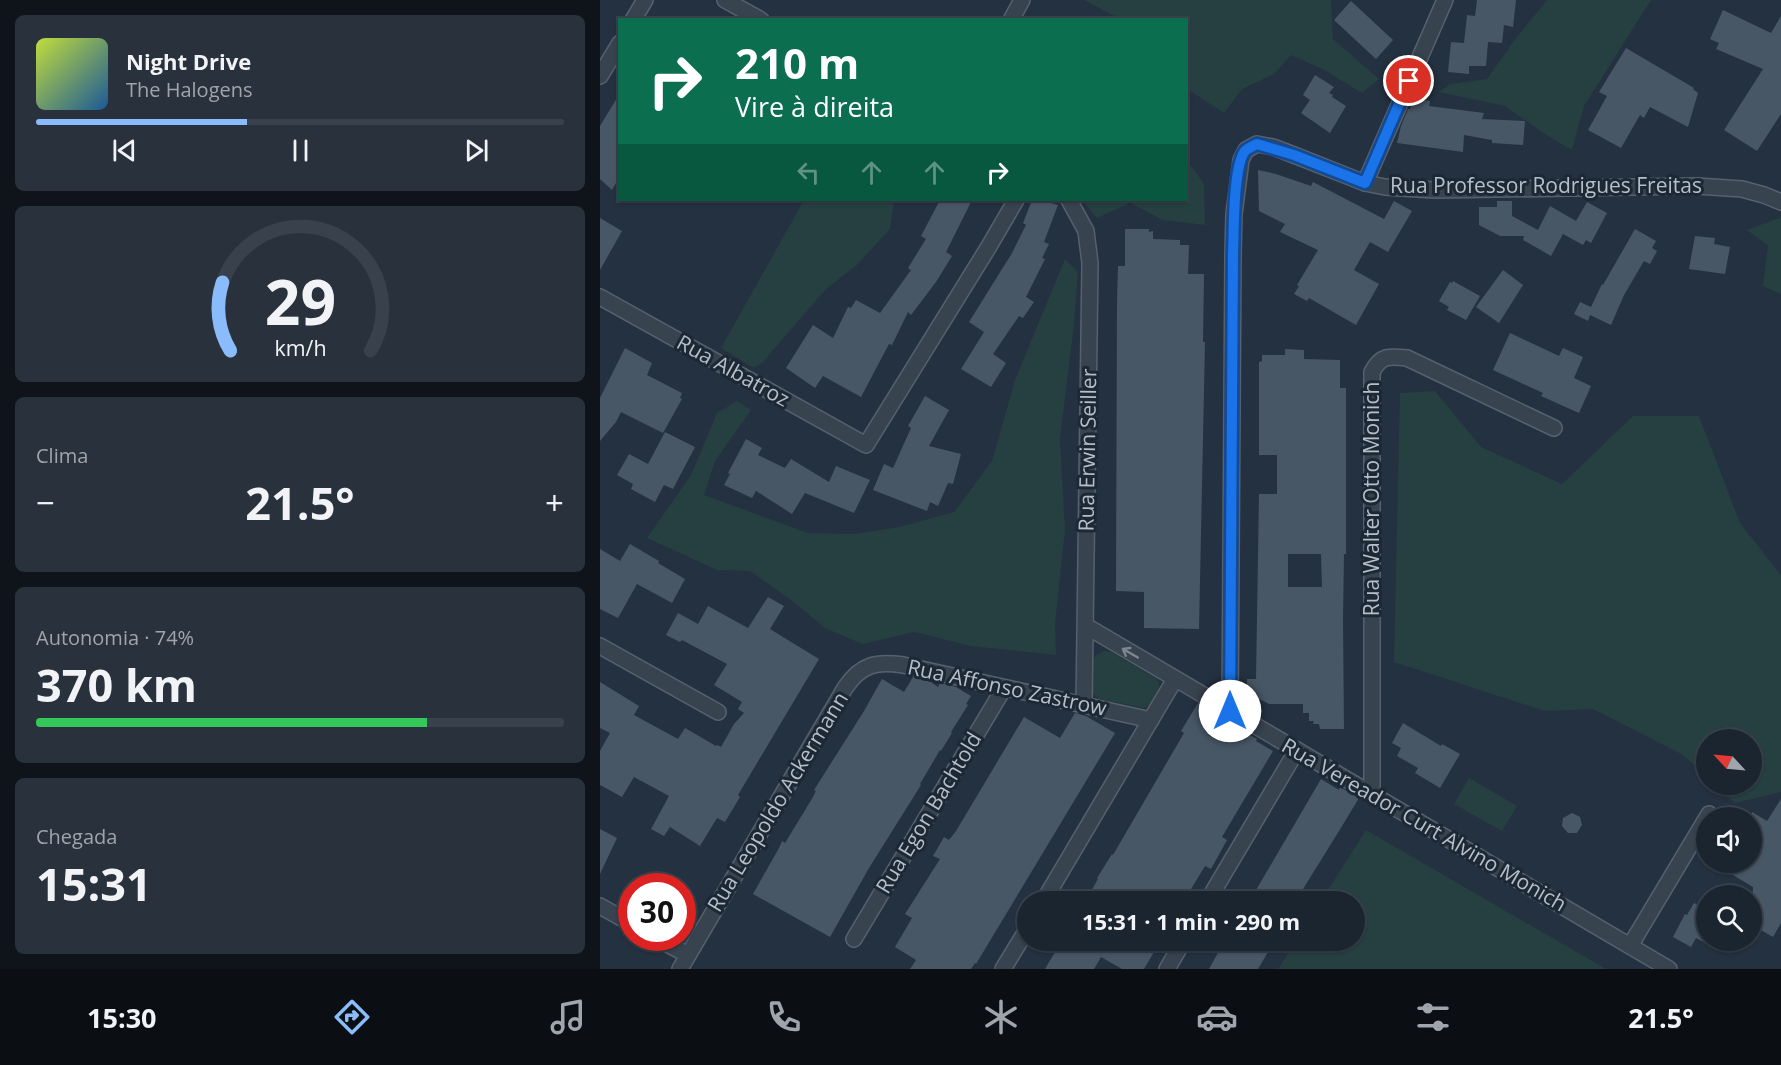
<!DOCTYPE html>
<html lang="pt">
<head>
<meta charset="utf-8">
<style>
  body { margin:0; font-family:"Open Sans",sans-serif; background:#28313c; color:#f1f3f6; height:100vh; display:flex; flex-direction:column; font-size:22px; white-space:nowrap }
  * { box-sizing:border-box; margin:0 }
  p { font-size:20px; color:#a0a5ab }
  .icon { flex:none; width:33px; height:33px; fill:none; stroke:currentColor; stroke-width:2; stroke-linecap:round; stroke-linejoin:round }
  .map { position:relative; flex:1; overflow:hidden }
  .panel { display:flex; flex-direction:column; gap:15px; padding:15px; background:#0f141a; width:600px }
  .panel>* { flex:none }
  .top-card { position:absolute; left:18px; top:18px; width:570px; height:183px; border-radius:0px; box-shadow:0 2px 4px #0004,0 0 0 2px #39424c; background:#0b6e4f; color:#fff; overflow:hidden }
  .needle { width:39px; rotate:296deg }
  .controls { position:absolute; left:1096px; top:729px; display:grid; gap:12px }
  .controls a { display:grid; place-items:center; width:66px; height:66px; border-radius:50%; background:#1b2530; box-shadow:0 2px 4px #0004,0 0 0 2px #39424c; font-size:30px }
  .speed { position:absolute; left:18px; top:873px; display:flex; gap:12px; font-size:30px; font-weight:700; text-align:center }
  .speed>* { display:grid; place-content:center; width:78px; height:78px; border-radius:50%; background:#1b2530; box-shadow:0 2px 4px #0004,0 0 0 2px #39424c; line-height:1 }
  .speed .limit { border:9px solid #d22; background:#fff; color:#111 }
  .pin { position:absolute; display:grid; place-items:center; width:51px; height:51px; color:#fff; margin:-26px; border:3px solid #fff; border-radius:50%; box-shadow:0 2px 6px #0007 }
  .me { position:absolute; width:66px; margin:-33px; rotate:0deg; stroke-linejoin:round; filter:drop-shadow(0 0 4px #0008) }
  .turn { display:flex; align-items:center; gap:21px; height:126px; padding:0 18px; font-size:27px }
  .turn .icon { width:78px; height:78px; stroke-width:2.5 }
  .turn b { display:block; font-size:42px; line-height:51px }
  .lanes { display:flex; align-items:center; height:57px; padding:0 18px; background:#0003; justify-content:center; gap:30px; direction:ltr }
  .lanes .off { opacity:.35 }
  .big { font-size:45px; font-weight:700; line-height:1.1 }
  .panel .widget { flex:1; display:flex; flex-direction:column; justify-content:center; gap:9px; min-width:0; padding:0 21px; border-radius:9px; background:#28313c }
  .panel .dial { align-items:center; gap:0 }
  .dial svg { height:156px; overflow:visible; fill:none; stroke:#39424c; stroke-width:7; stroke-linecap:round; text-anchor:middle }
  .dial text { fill:#f1f3f6; stroke:none }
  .song { display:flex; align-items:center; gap:18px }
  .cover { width:72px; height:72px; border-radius:9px; background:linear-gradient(135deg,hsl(70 70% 55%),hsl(210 70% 35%)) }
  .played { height:6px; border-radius:3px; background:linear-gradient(90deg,#8abbfa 40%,#39424c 40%) }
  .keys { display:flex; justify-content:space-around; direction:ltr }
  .heat { display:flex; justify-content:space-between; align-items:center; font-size:33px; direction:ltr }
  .charge { height:9px; border-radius:4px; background:linear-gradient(90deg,#34c759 74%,#39424c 0) }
  .trip { position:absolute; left:417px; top:891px; width:348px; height:60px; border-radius:30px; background:#1b2530; box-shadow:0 2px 4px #0004,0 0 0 2px #39424c; font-weight:700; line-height:60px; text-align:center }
  .tabs { display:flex; height:96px; justify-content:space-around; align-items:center; background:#0b0f13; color:#a0a5ab }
  .tabs .icon { width:42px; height:42px }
  .tabs .on { color:#8abbfa }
  .tabs b { font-size:27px; color:#f1f3f6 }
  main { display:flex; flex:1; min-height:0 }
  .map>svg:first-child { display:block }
</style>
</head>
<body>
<main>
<section class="panel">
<div class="widget">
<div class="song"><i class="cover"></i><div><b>Night Drive</b><p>The Halogens</p></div></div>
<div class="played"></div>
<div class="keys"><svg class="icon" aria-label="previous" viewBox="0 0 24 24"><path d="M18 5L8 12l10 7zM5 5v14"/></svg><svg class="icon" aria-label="pause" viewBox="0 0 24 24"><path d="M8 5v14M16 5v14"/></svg><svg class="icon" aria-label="next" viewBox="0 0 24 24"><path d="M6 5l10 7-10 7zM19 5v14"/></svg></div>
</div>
<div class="widget dial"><svg viewBox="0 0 100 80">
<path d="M14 69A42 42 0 1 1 86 69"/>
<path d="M14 69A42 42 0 0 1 10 34" stroke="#8abbfa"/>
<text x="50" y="56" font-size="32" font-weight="700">29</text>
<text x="50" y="72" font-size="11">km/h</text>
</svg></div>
<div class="widget"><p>Clima</p>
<div class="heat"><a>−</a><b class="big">21.5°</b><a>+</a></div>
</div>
<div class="widget"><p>Autonomia · 74%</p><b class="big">370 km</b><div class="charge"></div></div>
<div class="widget"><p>Chegada</p><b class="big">15:31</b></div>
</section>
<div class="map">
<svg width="1181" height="969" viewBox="0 0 1181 969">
  <rect width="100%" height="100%" fill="#243140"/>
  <g fill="#263f41">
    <path d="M484,0H731L733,39L779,79L762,93L724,70L691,55L674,74L642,89L624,113L587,89L586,20L520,19Z"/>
    <path d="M947,0H1051L984,106L972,150L943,133L905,106L839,92L850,84L887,79L916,38Z"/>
    <path d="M587,160L604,184L605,225L563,220L530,203L497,218L482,200H586Z"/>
    <path d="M204,200H294L290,229L257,265L226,289L163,362L154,368L121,348Z"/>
    <path d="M1181,217V294L1163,286L1168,246L1147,230Z"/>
    <path d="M465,259L478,272L474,324L460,439L465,530L455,624L456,655L370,646L315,632L262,644L225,628L195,603L150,571L117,570L47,538L91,475L117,413L137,401L151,410L115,461L104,495L208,533L255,534L299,527L354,512L392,461L415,380Z"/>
    <path d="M835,391L881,447L962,484L1033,416H1099L1140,523L1181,575V792L1135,803L1115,785L1152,784V740H1107V777L1083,755L993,709L944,711L794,662L800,393Z"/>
    <path d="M504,651L511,652L557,679L559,684V688L551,704L544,708L499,699L493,694L490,686L492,661L496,655Z"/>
    <path d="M869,778L917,806L902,831L854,804Z"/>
    <path d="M766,830L1006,969H678L696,941L754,940V902L721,901Z"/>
  </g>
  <g fill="#485766" fill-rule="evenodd">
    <path d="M877,0H916L913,27L904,25L902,43L888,42L886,66H869V74L848,72L851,42L864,43L867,15L875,16Z"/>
    <path d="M751,1L793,40L776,59L734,20Z"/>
    <path d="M1123,10L1171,33L1181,16V114L1157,151L1124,130L1163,69L1116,49L1119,43L1110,39Z"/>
    <path d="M1026,48L1094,88L1093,89L1098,93L1088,127L1050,107L1044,118L1040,115L1021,148L988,130L1007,96L999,92Z"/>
    <path d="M715,75L734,87L729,93L733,95L732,97L746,106L730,133L701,113L710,100L703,95Z"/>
    <path d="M20,93V176L12,190L0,179V126Z"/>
    <path d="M813,98L830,101L829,106L884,113L882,119L925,121L923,145L892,143V140L864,135L863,152L797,143L801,126L808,109H810Z"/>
    <path d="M658,170L676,174L711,186L713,182L784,219L794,201L812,211L788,252L770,242L754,270L779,284L756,325L709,298L707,301L694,294L699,286L697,285L718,250L680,232L685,224L659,211Z"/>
    <path d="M340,200H372L346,252L352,256L336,282L311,315L308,312L292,345L289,344L261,397L223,376L215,388L186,368L213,325L233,338L248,307L251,308L256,300L280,313L311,270L308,268L326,239L321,236Z"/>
    <path d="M432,200H442L458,205L444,242L449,244L442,258L445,259L426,297L434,302L423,318L419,316L393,354L406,363L391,387L361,369L384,332L369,322L412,253L426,225L423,223Z"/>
    <path d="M897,201H912V216L938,230L950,206L976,221L987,202L1007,213L991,243L986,240L983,245L963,234L951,256L923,240L924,236H900L879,225V207H897Z"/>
    <path d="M0,218L22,231L0,270Z"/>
    <path d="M525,229H549V232L553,231V239L580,240V245H589L588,274H604L603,342H605L599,629L544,628V592L516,591L517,302L518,266H525Z"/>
    <path d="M1035,229L1056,241L1052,248L1057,251L1050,264L1044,261L1024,295L1011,325L990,315L988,321L974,314L980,302L991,307L1002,284L1003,285Z"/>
    <path d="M1095,236L1115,238L1114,244L1130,247L1125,274L1089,269Z"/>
    <path d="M903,270L923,285L899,323L876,307Z"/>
    <path d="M853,281L880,296L866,320L847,310L849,307L839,301L850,282L852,283Z"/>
    <path d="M910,333L959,356L963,348L983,357L974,378L991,386L979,413L941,396L943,393L893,370Z"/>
    <path d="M25,348L52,363L47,375L82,393L80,398L82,399L63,433L21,412L16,422L0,441V398Z"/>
    <path d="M685,349L704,350V359L740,360V388H746V554H744L743,620L744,729H720L719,724H713L714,721H709V713H703V704H669L647,693V679H656L659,494H677V455H659V362L662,361V355H685ZM688,554H721L722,587H688Z"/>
    <path d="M325,396L349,410L329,446L361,454L353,484L348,483L338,506L330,502L327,511L273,490L284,464L293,468L311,428L308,426Z"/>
    <path d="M65,432L95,447L73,489L64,485L55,502L31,489L33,484L17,475L29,454L48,464Z"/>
    <path d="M146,439L162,448L158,455L185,468L191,459L229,482L236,466L270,480L254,513L205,493L192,514L156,491L152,498L124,485L130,474L128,473Z"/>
    <path d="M30,544L59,561L58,563L85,579L72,603L37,584L18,618L0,609V549L20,561Z"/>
    <path d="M168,597L184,606L170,629L219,659L138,795L140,797L125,822L117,818L100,846L70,827L64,836L51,829L69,796L34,777L22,797L0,785V751L10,733L0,728V682L39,706L34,715L78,739L85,728L116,746L117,745L121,747L134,724L144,713L138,709L142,702L114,685L127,664L82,640L80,642L66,635L78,613L98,624L108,606L148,628Z"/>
    <path d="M313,677L328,680L338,687L340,683L356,687L371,696L366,704L368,705L351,732L352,733L341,751L340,750L320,784L321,785L269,868L230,937L153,894L179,848L182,841L185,843L196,825L213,797L216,791L214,790L264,711L282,679L304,692Z"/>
    <path d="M598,703L638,727L637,728L657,739L656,741L673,751L622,837L627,840L611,869L605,866L588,894L595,902H485L498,879L497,878L512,854L513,855L584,733L581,731Z"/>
    <path d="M475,713L486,716L515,733L376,964L375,963L371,969H310L316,960L295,947L312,918L305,914L340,859L333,856L344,837L349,840L356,831L424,717L460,738Z"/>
    <path d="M803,723L841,746L842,744L860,754L840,788L815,773L818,768L797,756L801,748L792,743Z"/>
    <path d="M721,779L739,790L740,787L759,798L739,831L695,902H649Z"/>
    <path d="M1181,799V923L1173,937L1152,925L1153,887L1111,862H1152V812L1167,821Z"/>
    <path d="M972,813L980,817L982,825L977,833H968L962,826L963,818Z"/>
    <path d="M0,829L17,838L0,874Z"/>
    <path d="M1094,903L1107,910V944L1096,938L1091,947L1073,937L1085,914L1087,915Z"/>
    <path d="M462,940H561L544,969H522L501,957L494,969H445Z"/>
    <path d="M625,940H675L658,969H609Z"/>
  </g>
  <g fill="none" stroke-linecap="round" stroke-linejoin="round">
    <defs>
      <g id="minor">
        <path d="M125,0L161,20"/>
        <path d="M33,20L45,0"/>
        <path d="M411,20L422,0"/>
        <path d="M0,76L20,43"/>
        <path d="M765,183L845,0"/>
        <path d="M469,200L486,231L490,263L484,705"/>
        <path d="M0,297L266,445L388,248L416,200"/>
        <path d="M486,626L1069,969"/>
        <path d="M0,646L118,712"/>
        <path d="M630,711L633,253L634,214L641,160L646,150L657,144L673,147L694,155L765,183L785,187L835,190L1097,186L1142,189L1164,195L1181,202"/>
        <path d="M772,794V372C781,355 789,356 807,358L954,428"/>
        <path d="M443,902L575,679"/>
        <path d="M607,902L697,750"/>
        <path d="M0,906L32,924"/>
        <path d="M56,938L88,955"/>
        <path d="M254,939L404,688"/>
        <path d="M1030,946L1109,814"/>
        <path d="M80,969L245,688C261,664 277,661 303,665L551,720"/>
        <path d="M403,969L428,928"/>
        <path d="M567,969L584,940"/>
      </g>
    </defs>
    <use href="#minor" stroke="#56616d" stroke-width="18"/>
    <use href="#minor" stroke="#384350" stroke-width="15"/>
  </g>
  <defs><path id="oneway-shaft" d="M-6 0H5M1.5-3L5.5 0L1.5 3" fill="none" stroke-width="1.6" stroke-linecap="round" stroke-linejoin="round" transform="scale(1.5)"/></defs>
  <use stroke="#7d8793" href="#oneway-shaft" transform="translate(530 653) rotate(-150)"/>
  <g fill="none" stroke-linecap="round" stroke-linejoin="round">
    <defs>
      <path id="route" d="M630,711L633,253C634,232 633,166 645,151C648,148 653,146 657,144L694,155L765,183L809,81"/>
    </defs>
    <use href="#route" stroke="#114b97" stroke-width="15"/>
    <use href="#route" stroke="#1a73e8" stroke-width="10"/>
  </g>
  <g text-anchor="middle" stroke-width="6" stroke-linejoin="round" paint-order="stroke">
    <g font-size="21" fill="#b5beca" stroke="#1d2835">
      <text x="946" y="193">Rua Professor Rodrigues Freitas</text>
      <text transform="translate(133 371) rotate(29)" y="7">Rua Albatroz</text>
      <text transform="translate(488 450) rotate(-89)" y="7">Rua Erwin Seiller</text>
      <text transform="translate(772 499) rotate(-90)" y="7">Rua Walter Otto Monich</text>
      <text transform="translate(407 688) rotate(12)" y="7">Rua Affonso Zastrow</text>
      <text transform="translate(178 802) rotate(-59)" y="7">Rua Leopoldo Ackermann</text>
      <text transform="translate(329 813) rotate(-59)" y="7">Rua Egon Bachtold</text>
      <text transform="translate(824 825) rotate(30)" y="7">Rua Vereador Curt Alvino Monich</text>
    </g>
  </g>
</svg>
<div class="controls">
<a><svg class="needle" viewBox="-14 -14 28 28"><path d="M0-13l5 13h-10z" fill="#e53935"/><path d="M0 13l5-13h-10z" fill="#a0a5ab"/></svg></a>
<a><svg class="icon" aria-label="sound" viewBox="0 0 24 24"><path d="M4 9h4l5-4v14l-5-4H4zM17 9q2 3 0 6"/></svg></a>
<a><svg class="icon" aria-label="search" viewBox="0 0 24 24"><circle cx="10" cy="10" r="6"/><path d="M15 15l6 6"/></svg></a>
</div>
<div class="speed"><div class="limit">30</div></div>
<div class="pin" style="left:809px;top:81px;background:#d93025"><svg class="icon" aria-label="arrive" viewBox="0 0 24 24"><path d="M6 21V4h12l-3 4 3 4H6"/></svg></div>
<svg class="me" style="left:630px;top:711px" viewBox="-20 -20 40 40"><circle r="19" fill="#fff"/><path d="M0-13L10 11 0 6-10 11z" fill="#1a73e8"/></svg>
<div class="trip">15:31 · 1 min · 290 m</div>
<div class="top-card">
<div class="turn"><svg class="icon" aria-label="right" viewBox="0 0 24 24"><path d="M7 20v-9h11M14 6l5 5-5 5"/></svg><div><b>210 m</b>Vire à direita</div></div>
<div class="lanes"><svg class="icon off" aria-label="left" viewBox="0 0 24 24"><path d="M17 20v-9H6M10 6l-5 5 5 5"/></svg><svg class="icon off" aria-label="ahead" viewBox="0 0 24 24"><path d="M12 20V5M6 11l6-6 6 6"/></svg><svg class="icon off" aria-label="ahead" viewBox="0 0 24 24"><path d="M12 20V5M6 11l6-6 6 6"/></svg><svg class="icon" aria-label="right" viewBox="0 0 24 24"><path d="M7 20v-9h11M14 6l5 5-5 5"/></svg></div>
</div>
</div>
</main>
<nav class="tabs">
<b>15:30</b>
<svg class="icon on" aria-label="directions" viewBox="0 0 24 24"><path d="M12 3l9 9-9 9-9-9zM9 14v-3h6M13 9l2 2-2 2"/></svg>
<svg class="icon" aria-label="music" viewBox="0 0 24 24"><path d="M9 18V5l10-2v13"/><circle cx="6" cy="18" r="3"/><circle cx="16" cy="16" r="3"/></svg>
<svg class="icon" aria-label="phone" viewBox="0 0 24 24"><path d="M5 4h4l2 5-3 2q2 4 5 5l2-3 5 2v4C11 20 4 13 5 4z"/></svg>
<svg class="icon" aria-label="climate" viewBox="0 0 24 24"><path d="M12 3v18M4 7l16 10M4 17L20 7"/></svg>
<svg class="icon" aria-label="car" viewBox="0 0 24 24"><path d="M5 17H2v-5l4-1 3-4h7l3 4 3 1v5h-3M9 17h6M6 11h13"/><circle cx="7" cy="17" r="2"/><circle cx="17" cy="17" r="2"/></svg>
<svg class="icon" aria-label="filters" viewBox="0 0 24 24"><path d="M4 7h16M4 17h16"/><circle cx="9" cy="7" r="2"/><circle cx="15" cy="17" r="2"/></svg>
<b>21.5°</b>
</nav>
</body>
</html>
